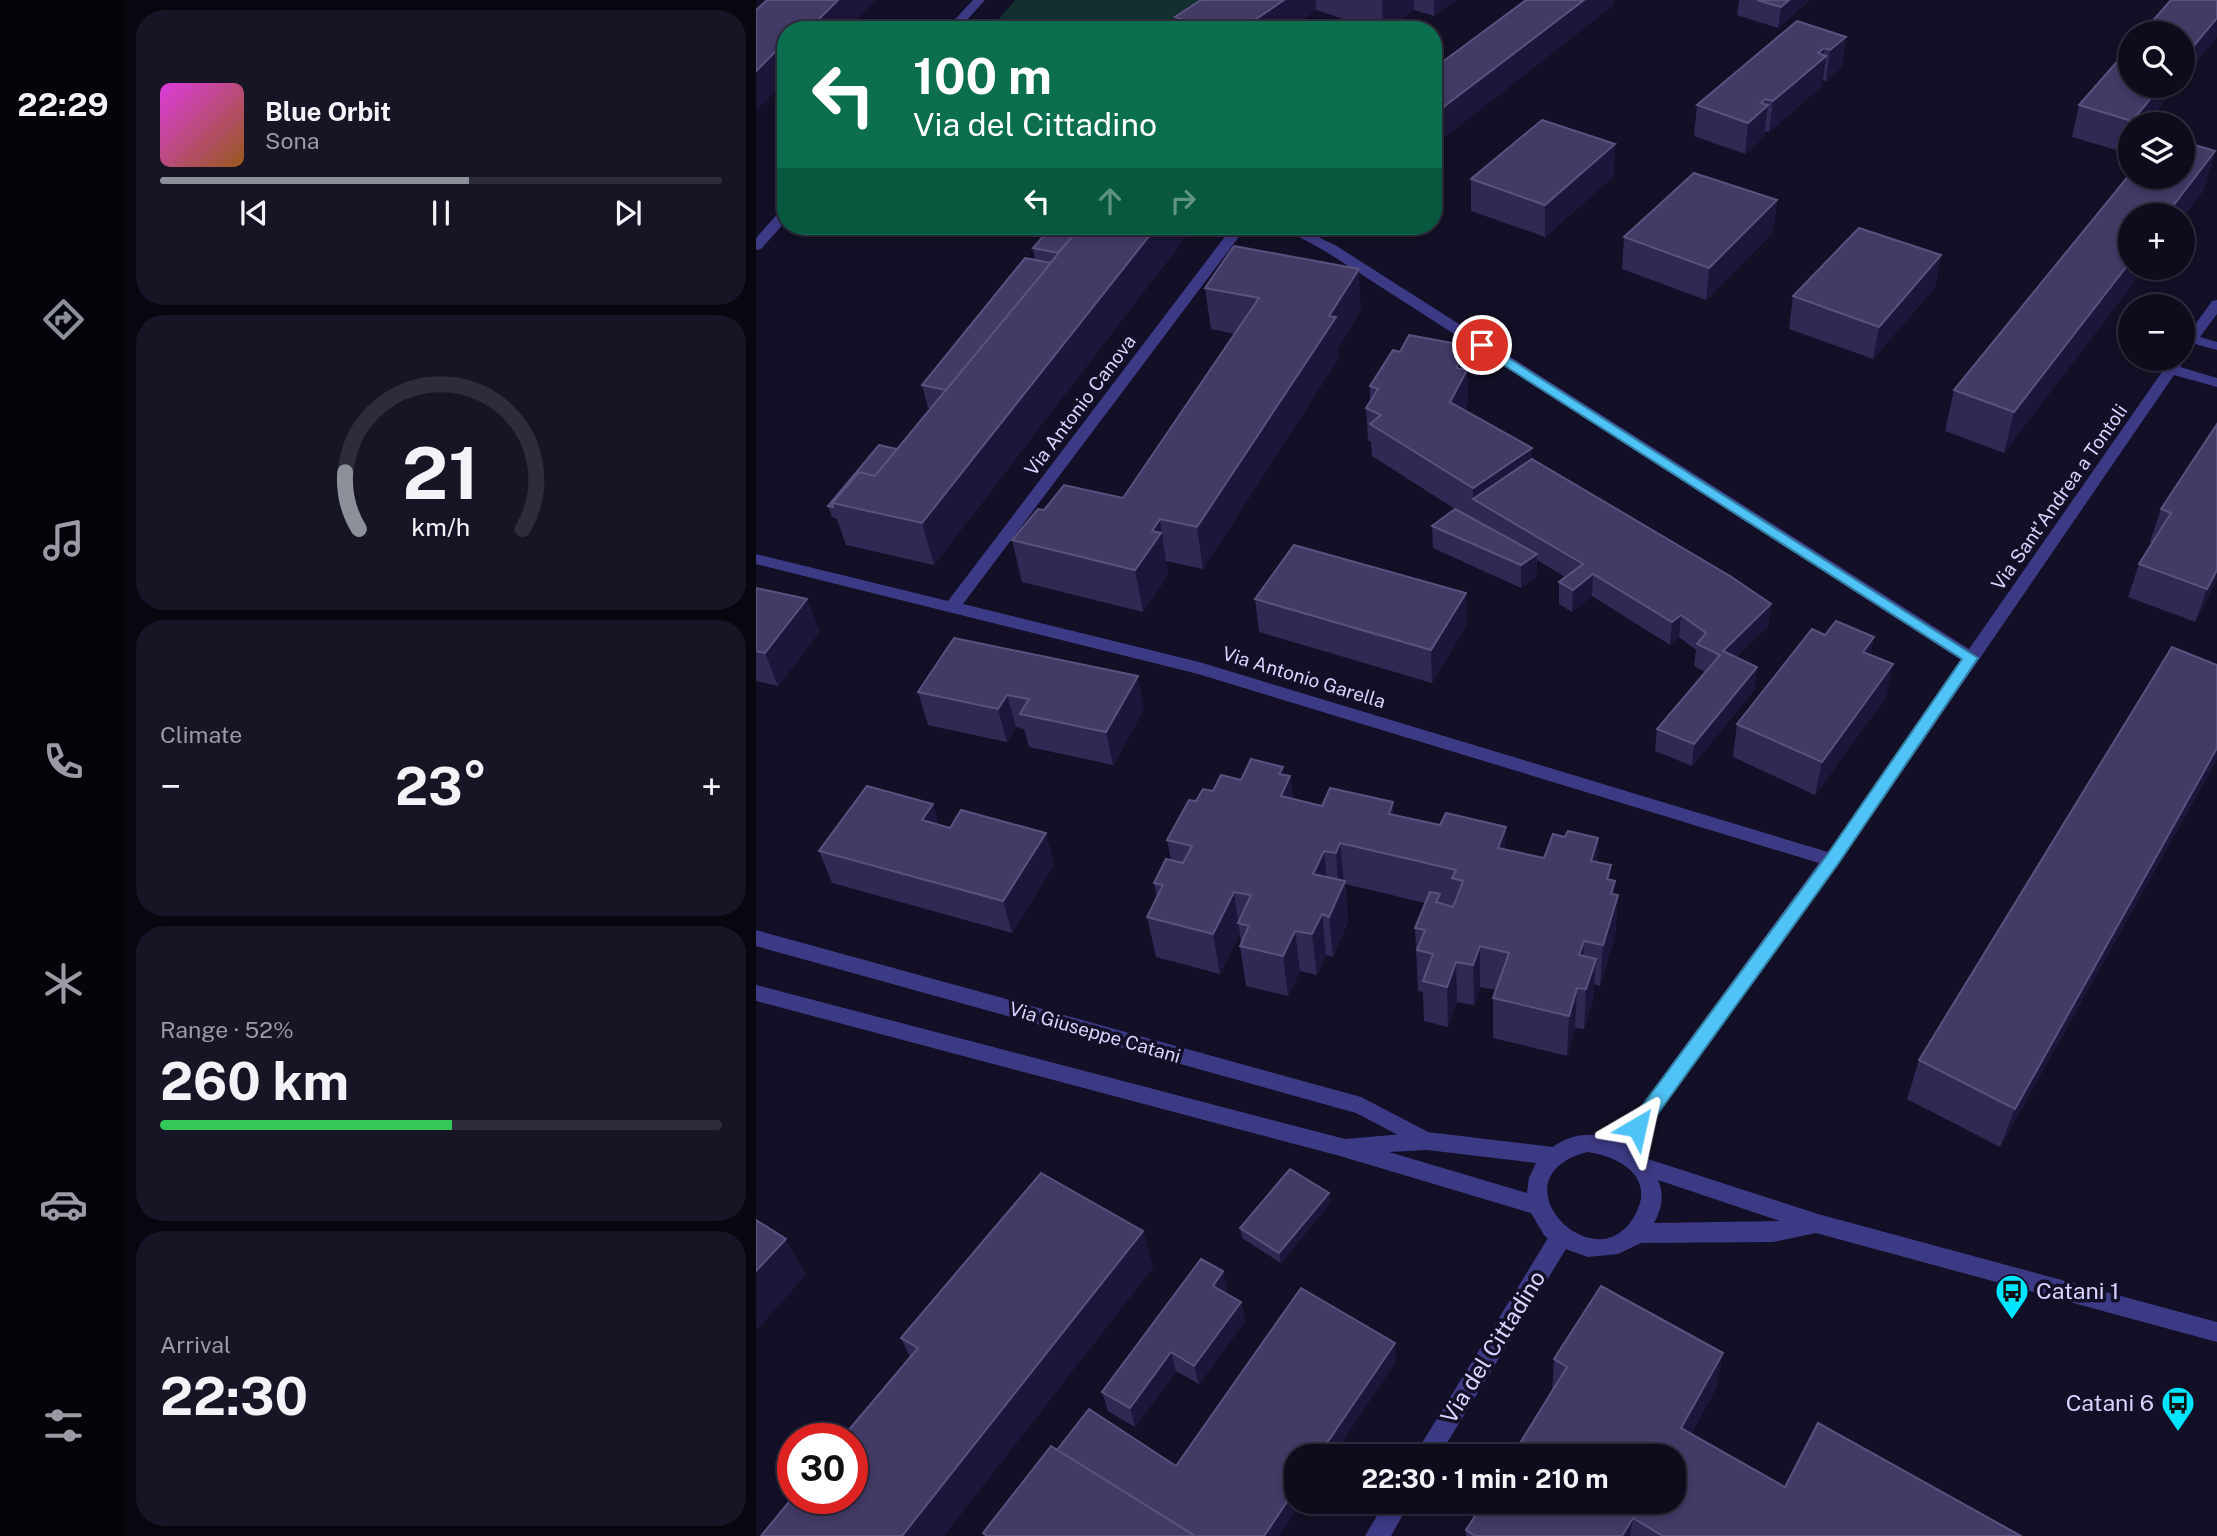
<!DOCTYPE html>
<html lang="en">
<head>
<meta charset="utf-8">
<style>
  body { margin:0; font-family:"Public Sans",sans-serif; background:#171425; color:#f1f3f6; height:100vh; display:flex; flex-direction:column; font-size:26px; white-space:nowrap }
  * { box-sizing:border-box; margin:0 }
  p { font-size:23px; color:#9b9ba3 }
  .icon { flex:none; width:38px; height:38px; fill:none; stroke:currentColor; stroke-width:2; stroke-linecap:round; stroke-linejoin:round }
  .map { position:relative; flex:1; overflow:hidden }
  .panel { display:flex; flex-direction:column; gap:10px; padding:10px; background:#08060f; width:630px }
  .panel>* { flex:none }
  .banner { position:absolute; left:21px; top:21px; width:665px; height:214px; border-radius:28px; box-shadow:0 4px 10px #0003,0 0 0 2px #2e2b3b; background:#0b6e4f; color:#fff; overflow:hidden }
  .buttons { position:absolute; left:1362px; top:21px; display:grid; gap:14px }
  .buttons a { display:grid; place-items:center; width:77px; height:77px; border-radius:50%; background:#0e0b1c; box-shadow:0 4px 10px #0003,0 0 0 2px #2e2b3b; font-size:35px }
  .speed { position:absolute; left:21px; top:1423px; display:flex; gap:14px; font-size:35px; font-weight:700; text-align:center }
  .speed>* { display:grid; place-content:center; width:91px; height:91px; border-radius:50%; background:#0e0b1c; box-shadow:0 4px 10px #0003,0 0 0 2px #2e2b3b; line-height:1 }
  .speed .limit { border:10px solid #d22; background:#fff; color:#111 }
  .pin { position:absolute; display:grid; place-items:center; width:60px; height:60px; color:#fff; margin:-30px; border:4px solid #fff; border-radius:50%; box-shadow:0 2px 7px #0007 }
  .me { position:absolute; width:77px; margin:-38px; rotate:36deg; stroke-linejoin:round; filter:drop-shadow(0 0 5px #0008) }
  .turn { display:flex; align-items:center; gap:24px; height:147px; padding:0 21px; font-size:32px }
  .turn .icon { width:91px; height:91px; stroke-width:2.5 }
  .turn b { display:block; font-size:49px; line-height:60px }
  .lanes { display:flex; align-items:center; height:66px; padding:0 21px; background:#0003; justify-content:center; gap:35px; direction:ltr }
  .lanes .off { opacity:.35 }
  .big { font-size:52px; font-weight:700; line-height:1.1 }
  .panel .widget { flex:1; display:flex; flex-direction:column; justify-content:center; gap:10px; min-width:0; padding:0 24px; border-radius:28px; background:#171425 }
  .panel .dial { align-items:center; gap:0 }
  .dial svg { height:182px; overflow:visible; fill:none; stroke:#2e2b3b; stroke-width:7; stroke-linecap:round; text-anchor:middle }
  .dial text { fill:#f1f3f6; stroke:none }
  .song { display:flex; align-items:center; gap:21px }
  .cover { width:84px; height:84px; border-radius:10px; background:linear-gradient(135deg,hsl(300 70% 55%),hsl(30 70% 35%)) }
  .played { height:7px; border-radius:4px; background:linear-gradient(90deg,#8c9099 55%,#2e2b3b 55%) }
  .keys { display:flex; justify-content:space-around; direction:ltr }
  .heat { display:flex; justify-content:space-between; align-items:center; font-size:38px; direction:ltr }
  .charge { height:10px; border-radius:5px; background:linear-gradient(90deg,#34c759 52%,#2e2b3b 0) }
  .trip { position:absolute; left:528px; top:1444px; width:402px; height:70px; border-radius:28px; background:#0e0b1c; box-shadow:0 4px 10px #0003,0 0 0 2px #2e2b3b; font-weight:700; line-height:70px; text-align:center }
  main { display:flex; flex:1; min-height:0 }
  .tabs { display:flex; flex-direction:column; width:126px; justify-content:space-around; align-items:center; background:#06040b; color:#9b9ba3 }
  .tabs .icon { width:49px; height:49px }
  .tabs .on { color:#8c9099 }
  .tabs b { font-size:32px; color:#f1f3f6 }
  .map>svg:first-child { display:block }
</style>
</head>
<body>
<main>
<nav class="tabs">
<b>22:29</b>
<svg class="icon on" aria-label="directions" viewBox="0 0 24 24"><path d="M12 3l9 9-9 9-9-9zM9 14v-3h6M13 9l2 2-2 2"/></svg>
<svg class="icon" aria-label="music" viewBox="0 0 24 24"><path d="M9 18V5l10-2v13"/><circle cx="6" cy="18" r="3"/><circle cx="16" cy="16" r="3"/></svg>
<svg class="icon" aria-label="phone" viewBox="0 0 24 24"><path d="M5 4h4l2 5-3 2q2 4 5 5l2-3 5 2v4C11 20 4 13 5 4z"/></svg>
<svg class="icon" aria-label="climate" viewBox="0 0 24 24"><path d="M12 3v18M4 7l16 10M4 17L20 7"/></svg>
<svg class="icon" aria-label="car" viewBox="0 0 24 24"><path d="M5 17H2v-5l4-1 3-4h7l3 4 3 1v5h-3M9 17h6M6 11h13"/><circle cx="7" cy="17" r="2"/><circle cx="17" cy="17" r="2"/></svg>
<svg class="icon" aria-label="filters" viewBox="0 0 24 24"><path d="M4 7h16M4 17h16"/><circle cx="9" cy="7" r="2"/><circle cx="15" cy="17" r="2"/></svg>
</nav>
<section class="panel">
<div class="widget">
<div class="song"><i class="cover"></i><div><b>Blue Orbit</b><p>Sona</p></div></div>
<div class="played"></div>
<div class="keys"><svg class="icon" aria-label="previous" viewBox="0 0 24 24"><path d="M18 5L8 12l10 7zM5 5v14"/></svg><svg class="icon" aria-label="pause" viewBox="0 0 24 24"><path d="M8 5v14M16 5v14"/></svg><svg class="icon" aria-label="next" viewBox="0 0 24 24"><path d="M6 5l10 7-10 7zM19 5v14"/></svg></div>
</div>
<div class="widget dial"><svg viewBox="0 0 100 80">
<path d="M14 69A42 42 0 1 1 86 69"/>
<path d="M14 69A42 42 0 0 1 8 44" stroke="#8c9099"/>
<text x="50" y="56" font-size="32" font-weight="700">21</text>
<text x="50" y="72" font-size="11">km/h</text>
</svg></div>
<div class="widget"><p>Climate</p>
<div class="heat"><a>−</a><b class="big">23°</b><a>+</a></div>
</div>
<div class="widget"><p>Range · 52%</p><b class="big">260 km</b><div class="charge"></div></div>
<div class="widget"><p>Arrival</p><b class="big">22:30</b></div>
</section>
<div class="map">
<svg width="1461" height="1536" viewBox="0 0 1461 1536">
  <rect width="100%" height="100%" fill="#130f26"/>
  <path fill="#12302f" d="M259,0H494L438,13L416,30H233Z"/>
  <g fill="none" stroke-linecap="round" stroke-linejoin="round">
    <g fill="#3d3a85" fill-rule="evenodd">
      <path d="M217,0H229L202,30H189Z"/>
      <path d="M30,209V221L5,249L0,250V238L25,210Z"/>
      <path d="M477,226H491L207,604L443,662L1072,852L1205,660L569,251L523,226H539L579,245L1213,649L1415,359H1426V343L1456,301L1461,300V314L1444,337L1461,342V350L1439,344L1428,357L1429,359L1424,367L1461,378V387L1418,375L1082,865L872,1155L865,1158L858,1155L855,1149L858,1143L1063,863L442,674L0,564V554L192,601Z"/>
      <path d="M0,930L605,1097L678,1135L681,1141L678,1147L671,1150L600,1113L0,946Z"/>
      <path d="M805,1227L813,1230L816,1237L813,1244L683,1456H658L797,1230Z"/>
      <path d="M629,1502H654L635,1536H609Z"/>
    </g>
    <path fill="#3d3a85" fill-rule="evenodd" d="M0,985L589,1139L671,1132L797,1147C825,1125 866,1135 889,1158L1062,1214L1461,1322V1342L1060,1233L1017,1242L885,1243L862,1254L832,1257L798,1245L788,1235L775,1213L584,1156L0,1001ZM671,1150L780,1163L773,1178L771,1193L633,1152ZM831,1152C864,1156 900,1178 879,1215C840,1287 734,1178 831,1152ZM902,1180L1024,1221L898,1223C905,1210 909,1195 902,1180Z"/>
  </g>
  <g fill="#312854">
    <path d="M11,0H119L90,30H30Z"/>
    <path d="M445,0H700L678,16L658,10L630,30H621L560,10L532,30H421L419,17Z"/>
    <path d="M983,0H1054L1022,28L981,15Z"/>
    <path d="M1090,37L1086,67L1070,81L1066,80V86L1013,132L1009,131L1008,137L989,154L938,136L941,105Z"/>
    <path d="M1421,86L1390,124H1374V144L1367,152L1316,137L1323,105Z"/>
    <path d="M1459,151L1447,191L1248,453L1189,431L1198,390Z"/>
    <path d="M858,176L789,237L715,211V179Z"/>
    <path d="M1021,200L1017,232L950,300L866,269L868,237Z"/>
    <path d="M296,226H438L178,565L90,545L81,519L76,517L72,506L141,449L175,408H172L166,385L279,260L277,248Z"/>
    <path d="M1185,255L1179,287L1117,359L1033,329L1037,296Z"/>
    <path d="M449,288L605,310L582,348V359L447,569L410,561V562L412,575L387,612L266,582L256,540L288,510L367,498L479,334L455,329Z"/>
    <path d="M712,346V402L708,410L776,459L1015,604L1012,626L980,657L1001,667L998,690L936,766L899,751L901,729L949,672L938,666L940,650L923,637L914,645L836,596L816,612L803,604V582L809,577L781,560L780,577L765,588L677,548L676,526L699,509L616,456L615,442L612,440L610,408L614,401V386L644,352Z"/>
    <path d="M1461,424V579L1439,622L1372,597L1383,564L1396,543L1394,542L1405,509Z"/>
    <path d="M0,588L51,599L63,632L22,686L0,681Z"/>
    <path d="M499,599L710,626L676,683L503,632Z"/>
    <path d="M1069,635L1118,637L1114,655L1130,697L1059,795L977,757L981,724Z"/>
    <path d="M198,638L388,709L357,765L273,747L268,729L260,727L251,742L172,725L162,692Z"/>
    <path d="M1461,665V759L1244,1147L1151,1099L1163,1060Z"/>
    <path d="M528,775L534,776L537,799L566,806L638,815L749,849L788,858L809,837L842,838L841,862L854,879L858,895H862L859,936L844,986L838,984L837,999L828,1029L819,1028L811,1056L737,1038V998L740,990L724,987L718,1005L701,1002L692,1027L668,1021L667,992L662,991L659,928L669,903L589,884L592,922L577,957L570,955L561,975L544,971L532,996L490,986L484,946L485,943L484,934L464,974L400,957L391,917L401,898L398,883L415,860L411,840L440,801L457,791L485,780Z"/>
    <path d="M183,825L194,828L290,833L298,865L256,933L76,883L63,851Z"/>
    <path d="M573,1193L574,1203L525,1263L486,1238L484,1228Z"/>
    <path d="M387,1231L397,1268L154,1357L145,1338Z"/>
    <path d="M467,1271L471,1291L470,1293L485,1302L489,1321L443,1384L420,1371L379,1427L352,1411L346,1392Z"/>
    <path d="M967,1353L960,1388L935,1434L1029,1487L1265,1536H710V1530L796,1392L798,1359Z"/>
  </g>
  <g fill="#1d163a">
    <path d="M82,0H119L90,30H54V28Z"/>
    <path d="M528,0H560V10L532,30H484Z"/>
    <path d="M628,0H658V10L630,30H627L626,2Z"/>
    <path d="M678,0H700L678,16Z"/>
    <path d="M828,0H859L858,5L677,147V115Z"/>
    <path d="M1033,0H1054L1022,28L1025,7Z"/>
    <path d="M1461,18V37L1426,80V60Z"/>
    <path d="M1090,37L1086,67L1070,81L1074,50Z"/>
    <path d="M30,41V80L0,111V71Z"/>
    <path d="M1068,48L1067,58L1070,56L1066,86L1013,132L1017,101Z"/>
    <path d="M1405,86H1421L1390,124H1375L1376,121Z"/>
    <path d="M1010,99L1009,108L1012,105L1008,137L989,154L992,123L1005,103Z"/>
    <path d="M1374,129V144L1367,152Z"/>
    <path d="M859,144L858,176L789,237V205Z"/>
    <path d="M1459,151L1447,191L1426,218V215H1410Z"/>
    <path d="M1021,200L1017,232L950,300L953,268Z"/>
    <path d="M401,226H438L178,565L166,523Z"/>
    <path d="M1185,255L1179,287L1117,359L1123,327Z"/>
    <path d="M1374,262V268H1389L1248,453L1258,412Z"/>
    <path d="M603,269L605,310L582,348V359L447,569L441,527Z"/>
    <path d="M712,346V402L694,434V402L700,368Z"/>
    <path d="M776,448L775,481L717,499V488Z"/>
    <path d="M404,519L412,575L387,612L379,570L396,531Z"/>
    <path d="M781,554L780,577L765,588V565Z"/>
    <path d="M1461,570V579L1439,622L1451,589Z"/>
    <path d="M837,574L836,596L816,612L817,590Z"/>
    <path d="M710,593V626L676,683L675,650Z"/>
    <path d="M51,599L63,632L22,686L9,653Z"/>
    <path d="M1015,604L1012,626L964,673L967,651Z"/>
    <path d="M925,615L923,637L914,645L916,622Z"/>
    <path d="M1118,637L1111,670L1107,652Z"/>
    <path d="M1137,664L1130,697L1059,795L1066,762Z"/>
    <path d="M1001,667L998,690L936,766L938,744Z"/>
    <path d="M382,676L388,709L357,765L350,732Z"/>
    <path d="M251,695L260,727L251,742L242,709Z"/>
    <path d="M1461,748V759L1244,1147L1259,1109Z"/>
    <path d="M527,767L529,786L534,776L539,818L530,838L523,774Z"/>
    <path d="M637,802L640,843L633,814Z"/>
    <path d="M177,804L187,837L166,820Z"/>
    <path d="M750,827L749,868L742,848Z"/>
    <path d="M290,833L298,865L256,933L247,901Z"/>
    <path d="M842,838L840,879L835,861Z"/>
    <path d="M584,843L592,922L577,957L573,917L583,893L580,853Z"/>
    <path d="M568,851L572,892L557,874Z"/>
    <path d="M855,865L852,906L851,879Z"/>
    <path d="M859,881L857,913L862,895L859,936L844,986L847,945L855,894Z"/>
    <path d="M478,892L484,934L464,974L457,934Z"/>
    <path d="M566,914L570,955L561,975L556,934Z"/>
    <path d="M539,931L544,971L532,996L527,956Z"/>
    <path d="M828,941L826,981L823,955Z"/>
    <path d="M724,946V987L718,1005L717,965Z"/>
    <path d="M840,959L837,999L828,1029L830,989Z"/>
    <path d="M700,962L701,1002L692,1027L691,987Z"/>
    <path d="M821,988L819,1028L811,1056L813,1016Z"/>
    <path d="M573,1193L574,1203L525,1263L523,1253Z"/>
    <path d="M387,1231L397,1268L188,1536H146Z"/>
    <path d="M30,1239L50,1275L0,1331V1271Z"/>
    <path d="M467,1271L471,1291L461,1305L457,1286Z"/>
    <path d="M485,1302L489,1321L443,1384L438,1366Z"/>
    <path d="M639,1343L640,1362L577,1456H562Z"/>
    <path d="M415,1352L420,1371L379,1427L374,1408Z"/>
    <path d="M967,1353L960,1388L919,1462L925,1428Z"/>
    <path d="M541,1487V1502H546L523,1536H508Z"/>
    <path d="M877,1518L874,1536H866Z"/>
  </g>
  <g fill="#433a66" stroke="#5a527e" stroke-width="2">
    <path d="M11,0H82L54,28L44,27L41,30H30V41L0,71V10Z"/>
    <path d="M445,0H528L484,30H458L419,17Z"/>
    <path d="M770,0H828L677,115V69Z"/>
    <path d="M1001,0H1033L1025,7Z"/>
    <path d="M1415,0H1461V18L1426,60V33H1386Z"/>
    <path d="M1041,21L1090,37L1074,50L1068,48L1062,53L1070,56L1017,101L1010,99L1005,103L1012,105L992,123L941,105Z"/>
    <path d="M1374,47V86H1405L1376,121L1323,105Z"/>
    <path d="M786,120L859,144L789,205L715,179Z"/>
    <path d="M1426,141L1459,151L1410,215H1374V262L1258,412L1198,390L1374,174V177H1426Z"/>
    <path d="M938,173L1021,200L953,268L868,237Z"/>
    <path d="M296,226H325L302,253L277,248Z"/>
    <path d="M325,226H401L166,523L76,503L103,472L119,476Z"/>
    <path d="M1103,228L1185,255L1123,327L1037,296Z"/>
    <path d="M478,246L603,269L573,316L580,317L441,527L404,519L396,531L405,533L379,570L256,540L282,509L288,510L308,485L367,498L503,298L449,288Z"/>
    <path d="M269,258L295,263L190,390L166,385Z"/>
    <path d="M653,335L712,346L700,368L711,370L694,402L776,448L717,488L614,424L625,415L610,408L622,389L614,386L637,350L644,352Z"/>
    <path d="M1461,424V570L1451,589L1383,564L1415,513L1405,509Z"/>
    <path d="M123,445L141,449L119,476L103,472L76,503L77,507L72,506Z"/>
    <path d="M776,459L974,576L1015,604L967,651L1001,667L938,744L901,729L964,655L941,644L950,633L925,615L916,622L837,574L817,590L803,582L827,564L717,499Z"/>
    <path d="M699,509L781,554L765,565L676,526Z"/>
    <path d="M538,545L710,593L675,650L499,599Z"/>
    <path d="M0,588L51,599L9,653L0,651Z"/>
    <path d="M1080,621L1118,637L1107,652L1137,664L1066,762L981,724L1056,629L1069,635Z"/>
    <path d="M198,638L382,676L350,732L264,714L273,699L251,695L242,709L162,692Z"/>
    <path d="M1416,647L1461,665V748L1259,1109L1163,1060Z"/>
    <path d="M495,759L527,767L523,774L534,776L525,796L566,806L574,788L637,802L633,814L684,825L690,813L750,827L742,848L788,858L797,834L809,837L812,831L842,838L835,861L855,865L851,879L859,881L855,894L862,895L847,945L828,941L823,955L840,959L830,989L821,988L813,1016L737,998L753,953L724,946L717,965L700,962L691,987L667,981L677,954L661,950L669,930L659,928L674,892L684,894L680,902L697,907L707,881L696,878L700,870L584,843L580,853L568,851L557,874L589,881L573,917L566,914L556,934L539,931L527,956L484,946L493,926L482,923L495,895L478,892L457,934L391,917L407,885L398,883L410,859L427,863L436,846L411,840L433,800L440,801L447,789L457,791L465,775L485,780Z"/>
    <path d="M111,786L177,804L166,820L194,828L205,810L290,833L247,901L63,851Z"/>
    <path d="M534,1169L573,1193L523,1253L484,1228Z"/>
    <path d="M285,1173L387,1231L146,1536H5L37,1497L96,1498V1438H86L162,1348L145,1338Z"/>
    <path d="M0,1220L30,1239L0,1271Z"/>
    <path d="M445,1259L467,1271L457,1286L485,1302L438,1366L415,1352L374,1408L346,1392Z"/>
    <path d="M845,1286L967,1353L925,1428L1029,1487L1062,1423L1265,1536H907L877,1518L866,1536H719L710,1530L728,1502H919V1456H756L811,1367L798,1359Z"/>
    <path d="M545,1288L639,1343L562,1456H541V1487L508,1536H439L301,1450L333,1409L420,1466Z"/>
    <path d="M295,1446L439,1536H231L227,1533Z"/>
  </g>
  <path fill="#4fc3f7" stroke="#337fa1" stroke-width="2" d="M726,341L1222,658L1082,864L888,1133L881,1135L875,1133L872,1127L875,1121L1071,855L1206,659L721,348V343Z"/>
  <defs>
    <symbol id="bus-pin" viewBox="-11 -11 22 30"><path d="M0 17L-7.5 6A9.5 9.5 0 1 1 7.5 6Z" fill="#00e5ff" stroke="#130f26"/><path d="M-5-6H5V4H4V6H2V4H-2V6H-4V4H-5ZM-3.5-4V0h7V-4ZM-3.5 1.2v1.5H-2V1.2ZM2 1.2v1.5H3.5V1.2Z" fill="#111"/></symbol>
  </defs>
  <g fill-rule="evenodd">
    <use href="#bus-pin" x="1237" y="1272" width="38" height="52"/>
    <use href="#bus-pin" x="1403" y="1384" width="38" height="52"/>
  </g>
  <g text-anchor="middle" stroke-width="7" stroke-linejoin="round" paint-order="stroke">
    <g font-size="19" fill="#d9d4ff" stroke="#130f26">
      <text transform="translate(324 405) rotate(-53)" y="7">Via Antonio Canova</text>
      <text transform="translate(1303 497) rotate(-55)" y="7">Via Sant'Andrea a Tontoli</text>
      <text transform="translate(548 677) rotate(17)" y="7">Via Antonio Garella</text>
      <text transform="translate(339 1032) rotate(16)" y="7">Via Giuseppe Catani</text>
    </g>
    <g font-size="23" fill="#d9d4ff" stroke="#130f26" text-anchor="start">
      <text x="1280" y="1299">Catani 1</text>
      <text x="1398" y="1411" text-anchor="end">Catani 6</text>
    </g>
    <g font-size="23" fill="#d9d4ff" stroke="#130f26">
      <text transform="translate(737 1347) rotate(-58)" y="8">Via del Cittadino</text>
    </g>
  </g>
</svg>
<div class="buttons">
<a><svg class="icon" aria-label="search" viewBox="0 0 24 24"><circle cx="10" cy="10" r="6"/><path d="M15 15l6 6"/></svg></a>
<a><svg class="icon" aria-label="layers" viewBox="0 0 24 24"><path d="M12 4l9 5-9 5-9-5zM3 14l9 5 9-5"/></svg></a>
<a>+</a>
<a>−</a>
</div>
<div class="speed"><div class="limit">30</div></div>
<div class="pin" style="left:726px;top:345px;background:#d93025"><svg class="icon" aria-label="arrive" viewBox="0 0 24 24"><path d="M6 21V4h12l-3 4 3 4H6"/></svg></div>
<svg class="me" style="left:881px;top:1127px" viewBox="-20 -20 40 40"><path d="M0-17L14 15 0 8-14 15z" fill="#4fc3f7" stroke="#fff" stroke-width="4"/></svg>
<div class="trip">22:30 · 1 min · 210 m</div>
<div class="banner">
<div class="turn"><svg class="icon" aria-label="left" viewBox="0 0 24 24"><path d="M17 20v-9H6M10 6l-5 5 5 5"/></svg><div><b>100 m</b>Via del Cittadino</div></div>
<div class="lanes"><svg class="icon" aria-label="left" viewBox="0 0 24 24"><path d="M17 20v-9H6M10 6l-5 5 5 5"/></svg><svg class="icon off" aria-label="ahead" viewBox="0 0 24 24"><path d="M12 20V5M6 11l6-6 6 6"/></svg><svg class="icon off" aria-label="right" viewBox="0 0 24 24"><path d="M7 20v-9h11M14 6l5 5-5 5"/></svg></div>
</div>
</div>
</main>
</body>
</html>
